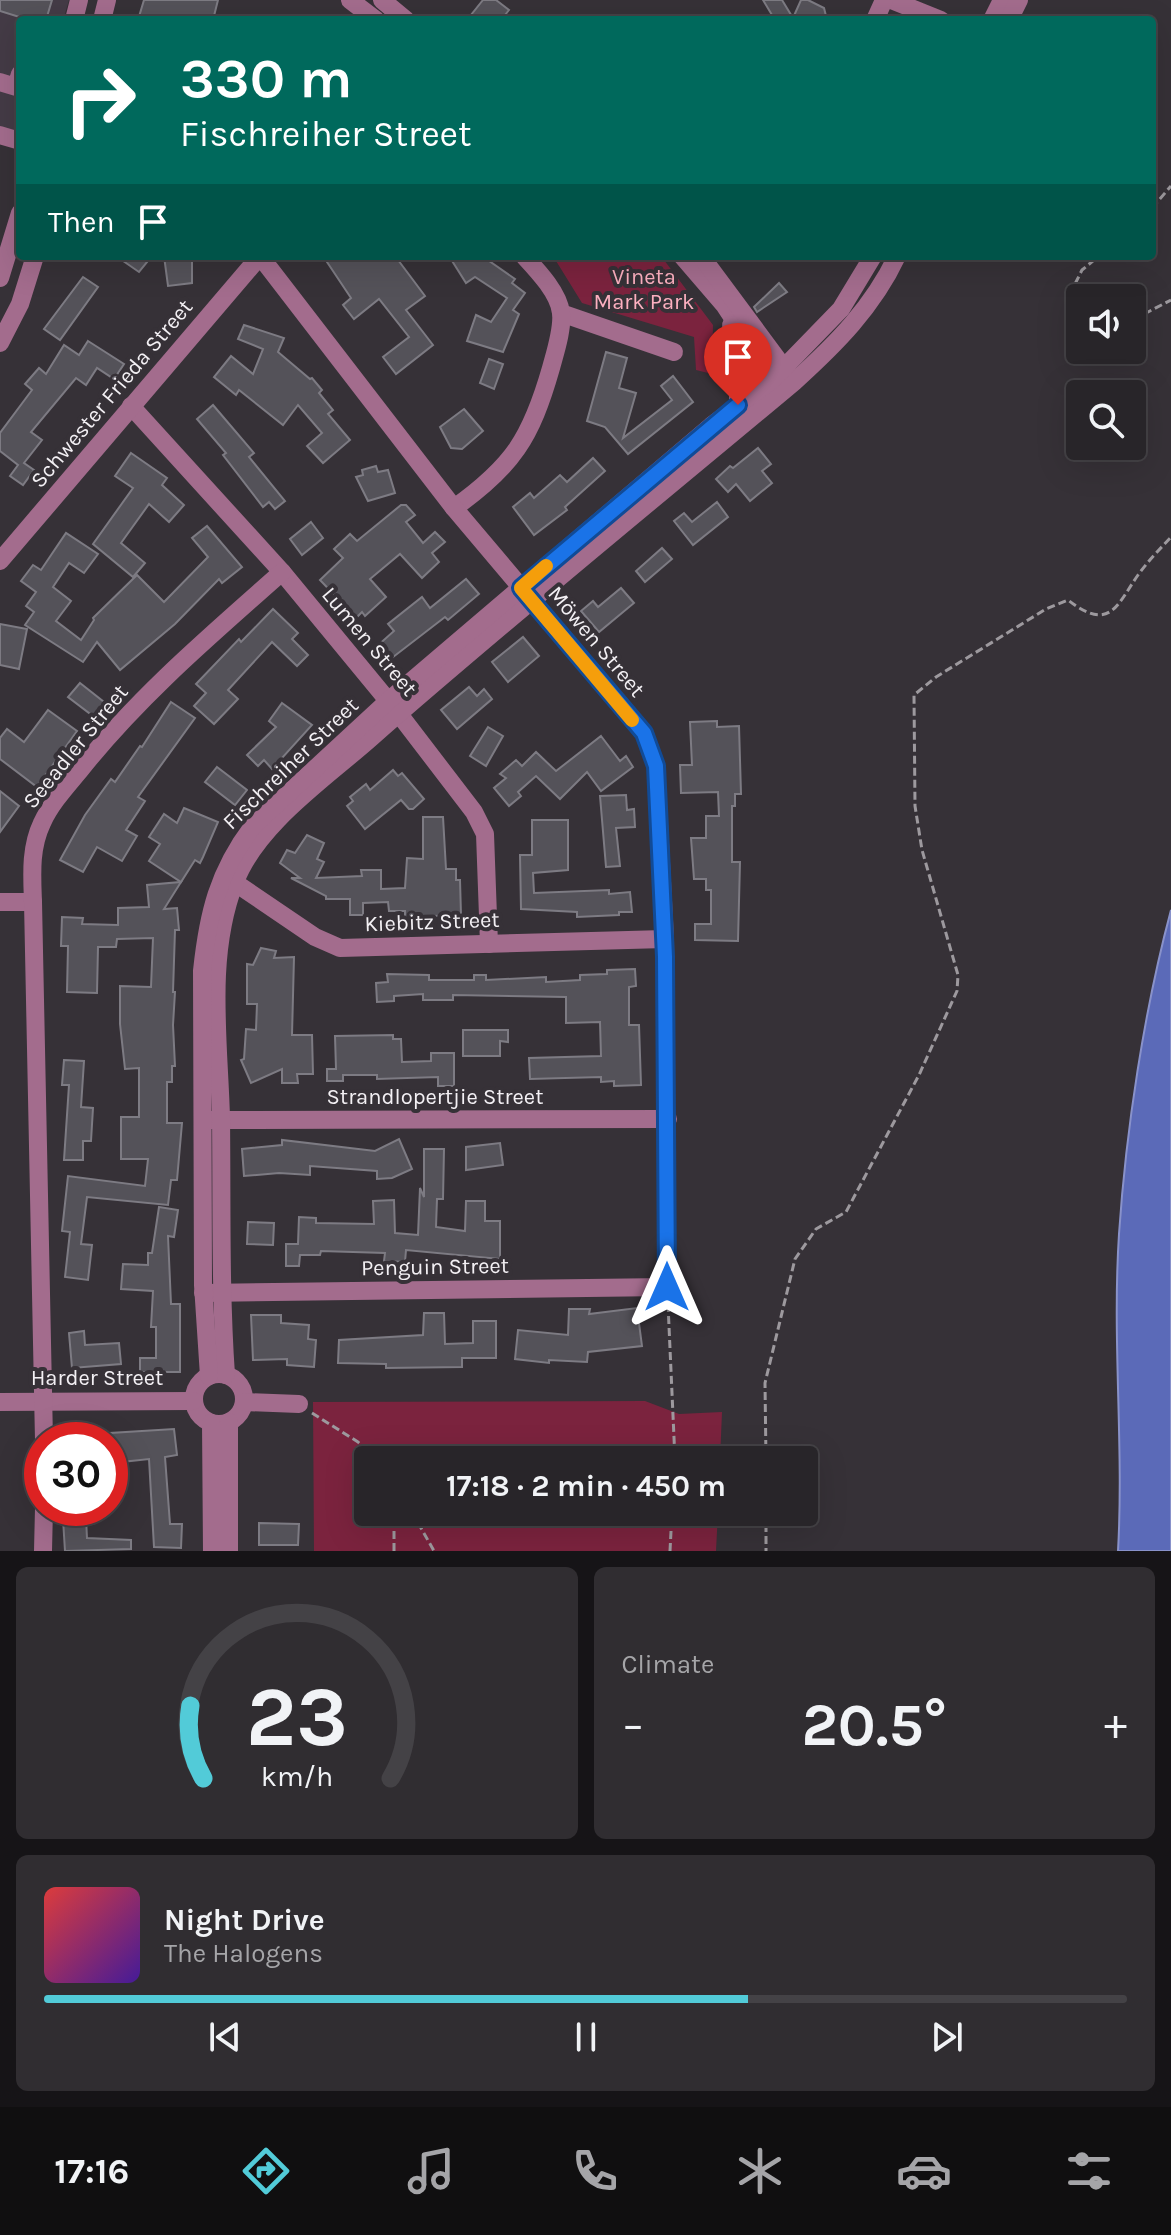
<!DOCTYPE html>
<html lang="en">
<head>
<meta charset="utf-8">
<style>
  body { margin:0; font-family:Karla,sans-serif; background:#302d31; color:#f1f3f6; height:100vh; display:flex; flex-direction:column; font-size:30px; white-space:nowrap }
  * { box-sizing:border-box; margin:0 }
  p { font-size:26px; color:#a5a5a8 }
  .icon { flex:none; width:44px; height:44px; fill:none; stroke:currentColor; stroke-width:2; stroke-linecap:round; stroke-linejoin:round }
  .map { position:relative; height:1551px; overflow:hidden }
  .sheet { display:flex; flex-direction:column; gap:16px; padding:16px; background:#161417; flex:1 }
  .sheet>* { flex:none }
  .top-card { position:absolute; left:16px; top:16px; width:1140px; height:244px; border-radius:8px; box-shadow:0 8px 32px #0002,0 0 0 2px #444246; background:#00695c; color:#fff; overflow:hidden }
  .controls { position:absolute; left:1066px; top:284px; display:grid; gap:16px }
  .controls a { display:grid; place-items:center; width:80px; height:80px; border-radius:8px; background:#282529; box-shadow:0 8px 32px #0002,0 0 0 2px #444246; font-size:40px }
  .speed { position:absolute; left:24px; top:1422px; display:flex; gap:16px; font-size:40px; font-weight:700; text-align:center }
  .speed>* { display:grid; place-content:center; width:104px; height:104px; border-radius:50%; background:#282529; box-shadow:0 8px 32px #0002,0 0 0 2px #444246; line-height:1 }
  .speed .limit { border:12px solid #d22; background:#fff; color:#111 }
  .pin { position:absolute; display:grid; place-items:center; width:68px; height:68px; color:#fff; margin:-82px -34px; border-radius:50% 50% 50% 0; rotate:-45deg; box-shadow:0 0 8px #0007 }
  .pin .icon { rotate:45deg }
  .me { position:absolute; width:88px; margin:-44px; rotate:0deg; stroke-linejoin:round; filter:drop-shadow(0 0 6px #0008) }
  .turn { display:flex; align-items:center; gap:28px; height:168px; padding:0 32px; font-size:36px }
  .turn .icon { width:104px; height:104px; stroke-width:2.5 }
  .turn b { display:block; font-size:56px; line-height:68px }
  .then { display:flex; align-items:center; height:76px; padding:0 32px; background:#0003; gap:16px; font-size:30px }
  .big { font-size:60px; font-weight:700; line-height:1.1 }
  .sheet .card { flex:1; display:flex; flex-direction:column; justify-content:center; gap:12px; min-width:0; padding:0 28px; border-radius:12px; background:#302d31 }
  .sheet .dial { align-items:center; gap:0 }
  .dial svg { height:208px; overflow:visible; fill:none; stroke:#444246; stroke-width:7; stroke-linecap:round; text-anchor:middle }
  .dial text { fill:#f1f3f6; stroke:none }
  .song { display:flex; align-items:center; gap:24px }
  .cover { width:96px; height:96px; border-radius:12px; background:linear-gradient(135deg,hsl(0 70% 55%),hsl(260 70% 35%)) }
  .played { height:8px; border-radius:4px; background:linear-gradient(90deg,#52cbd8 65%,#444246 65%) }
  .keys { display:flex; justify-content:space-around; direction:ltr }
  .heat { display:flex; justify-content:space-between; align-items:center; font-size:44px; direction:ltr }
  .sheet .tiles { flex:1; display:grid; gap:16px; grid-template-columns:1fr 1fr }
  .card:last-child { grid-column:span 2 }
  .trip { position:absolute; left:354px; top:1446px; width:464px; height:80px; border-radius:8px; background:#282529; box-shadow:0 8px 32px #0002,0 0 0 2px #444246; font-weight:700; line-height:80px; text-align:center }
  .tab-bar { display:flex; height:128px; justify-content:space-around; align-items:center; background:#100f10; color:#a5a5a8 }
  .tab-bar .icon { width:56px; height:56px }
  .tab-bar .selected { color:#52cbd8 }
  .tab-bar b { font-size:36px; color:#f1f3f6 }
  .map>svg:first-child { display:block }
</style>
</head>
<body>
<div class="map">
<svg width="1171" height="1551" viewBox="0 0 1171 1551">
  <rect width="100%" height="100%" fill="#363137"/>
  <path fill="#443b46" d="M0,0H69L63,20H20V141L0,135Z"/>
  <g fill="#7b233e">
    <path d="M553,256H661L713,325L712,374L696,370L694,337L582,303Z"/>
    <path d="M645,1401L679,1414L722,1412L720,1460H368V1512H718L716,1551H314L313,1402Z"/>
  </g>
  <path fill="#5b6ab8" stroke="#8992ca" stroke-width="2" d="M1171,910V1551H1118C1124,1446 1112,1340 1119,1234C1126,1130 1144,1011 1171,910Z"/>
  <g fill="#545259" stroke="#7d7b83" stroke-width="2">
    <path d="M0,0H52L46,20H29L0,11Z"/>
    <path d="M144,0H218L213,20H138Z"/>
    <path d="M483,0H496L509,10L501,20H467Z"/>
    <path d="M763,0H782L793,18L801,0H808L824,8L827,20H775Z"/>
    <path d="M116,256H152L139,272Z"/>
    <path d="M164,256H192V283L168,286Z"/>
    <path d="M323,256H395L425,296L406,310L433,345L396,374L383,357L409,337L379,299L354,319L343,305L351,298Z"/>
    <path d="M449,256H482L515,279L512,283L525,293L513,310L519,314L503,352L467,341L476,315L491,322L507,298L475,277L466,283Z"/>
    <path d="M83,277L98,287L60,340L44,329Z"/>
    <path d="M779,283L787,292L757,312L754,307Z"/>
    <path d="M244,325L284,338L278,352L310,379L312,378L322,390L319,393L333,410L328,414L350,440L323,463L307,446L322,433L298,405L283,425L239,390L236,395L214,377L231,356L253,374L263,349L238,339Z"/>
    <path d="M88,341L124,364L114,379L97,368L86,385L76,378L31,432L42,440L24,463L34,470L23,485L10,476L18,465L0,451V433L32,390L25,384L39,368L46,374L64,345L79,355Z"/>
    <path d="M606,352L627,358L619,388L636,393L623,438L672,400L661,386L673,376L693,402L628,454L605,427L587,421Z"/>
    <path d="M489,359L503,364L494,389L480,383Z"/>
    <path d="M213,405L254,453L249,457L285,501L275,509L269,502L263,507L223,455L226,453L197,419Z"/>
    <path d="M464,409L483,431L462,449L451,448L440,427Z"/>
    <path d="M758,448L771,464L762,471L772,483L750,501L736,484L728,492L716,479L730,466L733,468Z"/>
    <path d="M131,453L167,478L162,485L184,505L169,522L149,504L121,543L145,563L133,577L93,544L133,488L115,476Z"/>
    <path d="M593,458L605,471L565,507L567,510L534,535L513,507L530,493L534,498L560,475L567,482Z"/>
    <path d="M376,466L378,472L388,470L395,493L368,501L356,477L363,475L362,470Z"/>
    <path d="M717,502L728,517L693,545L674,521L684,513L692,522Z"/>
    <path d="M401,505H406L415,515L406,522L423,543L435,532L445,542L432,553L439,562L422,578L400,554L370,579L386,597L365,616L362,612L353,621L341,608L344,605L320,580L343,558L334,549L350,534L357,541Z"/>
    <path d="M311,522L323,538L302,555L290,539Z"/>
    <path d="M207,526L242,567L222,583L219,579L175,624L120,670L97,642L83,662L25,625L34,612L26,606L36,592L21,581L33,565L41,570L66,533L98,554L84,573L69,563L53,587L71,601L56,621L81,640L94,620L93,618L137,575L164,602L208,557L192,538Z"/>
    <path d="M662,548L672,559L645,582L636,571Z"/>
    <path d="M466,579L479,594L448,620L445,617L388,661L376,647L394,631L388,624L422,597L430,608Z"/>
    <path d="M621,588L634,603L599,632L581,611L593,601L598,607Z"/>
    <path d="M273,609L298,633L292,639L308,655L297,666L272,642L228,690L238,699L214,724L194,706L206,693L196,684L239,639L241,642Z"/>
    <path d="M0,624L27,629L19,669L0,665Z"/>
    <path d="M523,637L539,656L508,682L492,662Z"/>
    <path d="M80,683L104,702L93,716L68,697Z"/>
    <path d="M469,687L477,696L484,689L492,699L457,729L441,710Z"/>
    <path d="M171,702L195,718L138,797L145,801L126,830L137,836L122,861L97,847L83,872L60,860L85,815L111,779L115,782L140,746L142,747Z"/>
    <path d="M282,703L312,725L272,769L264,760L258,766L247,755L276,727L269,721Z"/>
    <path d="M48,710L77,731L37,787L0,759V738L7,729L24,742Z"/>
    <path d="M717,721V727L739,726L741,794H735V806H732V862H740L738,941L695,940V924H711V890H706V879H694L691,838H706V816H719L718,792L681,793L680,765H692L690,722Z"/>
    <path d="M488,727L503,736L486,766L470,756Z"/>
    <path d="M601,736L620,761L626,756L633,767L601,791L587,772L560,799L536,776L518,792L521,796L509,806L494,788L506,778L500,774L516,760L522,766L536,752L556,771Z"/>
    <path d="M217,767L247,790L235,805L205,782Z"/>
    <path d="M393,770L398,776L402,773L424,799L413,809H409L401,800L365,829L347,806L353,801L350,797L366,784L370,790Z"/>
    <path d="M0,791L19,806L0,832Z"/>
    <path d="M626,795L627,810L634,809L635,827L616,828L620,866L606,867L600,796Z"/>
    <path d="M184,808L218,822L203,857L200,863L195,860L181,882L149,861L160,844L149,837L164,814L177,823Z"/>
    <path d="M423,817H443L446,869H456V880H460L461,915L405,917V911H389L388,902L363,903V915H350V899H326V896L291,878H300L280,863L287,850L295,853L307,835L324,843L317,859L324,862L316,878L362,876L361,870H381V889L405,888L407,858L423,859Z"/>
    <path d="M532,820H568V870L533,873L534,893L609,890V894L630,892L632,912H619V915L577,917V912L521,909L520,855H532Z"/>
    <path d="M181,882L164,909L177,908L179,930H175L173,992H175L173,1025L175,1066H172V1082H167V1123H182L177,1180H171L168,1205L87,1197L81,1244L92,1245L88,1280L65,1277L70,1232L62,1231L68,1176L145,1186L148,1159H121V1117H139V1068L125,1069L120,1024V986L151,987L153,938L117,939L116,947H98L97,993L67,992L68,946H61L62,917L83,918L82,924L118,925V908L149,907L147,885Z"/>
    <path d="M261,948L276,951L274,958L294,957L292,1035H312L313,1074H297L298,1083H282V1069L251,1083L241,1060L244,1059L246,1029L256,1030L257,1004H247V964L253,965Z"/>
    <path d="M635,969L636,986L629,987V1025H639L641,1085L614,1086V1081L601,1082V1077L530,1079L529,1058L601,1056L600,1022L566,1023V997L453,995V1000H423V994L394,996V1001L377,1002L376,983L388,982L387,974L429,975V980H474V975H486V980L546,977V982L580,980V975L607,974V970Z"/>
    <path d="M463,1030H508V1042L500,1041V1056H463Z"/>
    <path d="M393,1035V1039H401L402,1062L431,1061V1053H454V1086H438V1077L377,1079V1075H343V1081H327V1069H336L335,1036Z"/>
    <path d="M64,1060L84,1061L81,1107L93,1108L91,1141H83V1160H64L69,1085H62Z"/>
    <path d="M399,1139L412,1169L392,1178L377,1179V1171L310,1166V1175L279,1173L244,1176L242,1149L282,1145V1140L375,1151Z"/>
    <path d="M500,1143L503,1165L466,1170V1147Z"/>
    <path d="M424,1149H444L443,1199H437L436,1227L465,1231L466,1201H485V1221H500V1259L406,1250L405,1262L384,1261L385,1253L321,1251L320,1255H300L299,1266H286V1244H298L299,1217L316,1218V1223L374,1224L373,1201L394,1200L395,1233L418,1235L420,1188L424,1197Z"/>
    <path d="M159,1207L178,1210L174,1237L168,1236L171,1304H180V1372H140V1358H156V1327H151L153,1291L121,1289L123,1264L148,1265V1253H152Z"/>
    <path d="M248,1222L274,1223L273,1245L247,1244Z"/>
    <path d="M637,1308L642,1346L588,1352L587,1362L549,1360V1363L515,1359L518,1330L568,1335L569,1309H590L589,1314Z"/>
    <path d="M424,1313H444L445,1344L473,1343V1321H496V1358H462V1367L386,1368V1364L338,1363L339,1340L423,1335Z"/>
    <path d="M251,1315H281V1323L309,1325L308,1339L316,1340L314,1367L287,1365V1359L253,1360Z"/>
    <path d="M84,1331L85,1345L119,1343L121,1364L72,1368L69,1333Z"/>
    <path d="M68,1427L94,1428L93,1440H68Z"/>
    <path d="M174,1429L177,1455L165,1457L170,1524H182L181,1548L154,1547L149,1459L122,1462L121,1470L110,1469V1433Z"/>
    <path d="M86,1518L87,1538L131,1540V1549L65,1551L63,1519Z"/>
    <path d="M259,1523L299,1524L298,1545H259Z"/>
  </g>
  <g fill="none" stroke-linecap="round" stroke-linejoin="round">
    <g stroke="#9d999e" stroke-width="3" stroke-dasharray="8 4" stroke-linecap="butt">
      <path d="M1152,208L1171,186"/>
      <path d="M1080,305L1072,290L1082,270L1099,256"/>
      <path d="M1132,315L1148,312L1171,300"/>
      <path d="M668,1304L675,1460"/>
      <path d="M312,1413L358,1442L378,1460"/>
      <path d="M766,1460L765,1383L795,1259L816,1229L846,1212L919,1075L957,991L958,975L922,850L915,806L914,695L936,677L1046,609L1068,600C1110,633 1117,605 1138,575C1148,561 1160,549 1171,537"/>
      <path d="M412,1512L434,1551"/>
      <path d="M766,1512V1551"/>
      <path d="M394,1551V1512"/>
      <path d="M670,1551L672,1512"/>
    </g>
    <g stroke="#a36c8d" stroke-width="18">
      <path d="M350,0L376,20"/>
      <path d="M382,0L406,20"/>
      <path d="M891,0L941,20"/>
      <path d="M74,20L79,0"/>
      <path d="M102,20L107,0"/>
      <path d="M875,20L884,0"/>
      <path d="M992,20L1002,0"/>
      <path d="M1009,20L1019,0"/>
      <path d="M0,82L16,87L20,74"/>
      <path d="M0,135L20,141"/>
      <path d="M682,256L725,306L778,387"/>
      <path d="M701,256L790,376"/>
      <path d="M0,278L20,213"/>
      <path d="M561,313L674,352"/>
      <path d="M731,325L738,363V405"/>
      <path d="M0,343L20,304L35,256"/>
      <path d="M131,406L282,572L399,714L474,812L485,834L489,944"/>
      <path d="M454,508C513,466 531,438 551,368C555,353 563,329 561,313C559,293 537,270 524,256"/>
      <path d="M0,561L260,256L454,508L644,733L656,766L665,939L667,1287L203,1293"/>
      <path d="M228,878L315,937L340,948L665,939"/>
      <path d="M0,902H33"/>
      <path d="M210,1120L668,1119"/>
      <circle cx="219" cy="1399" r="25"/>
      <path d="M226,1375C220,1289 222,1204 221,1118C219,1040 206,956 235,882C257,824 326,778 372,737C510,616 653,500 794,382C836,344 873,307 897,256"/>
      <path d="M209,1376L203,1285L202,971C208,914 218,872 253,826L388,701L711,426L773,379L841,309L873,256"/>
      <path d="M0,1402L193,1401"/>
      <path d="M244,1402L299,1404"/>
      <path d="M211,1423L212,1551"/>
      <path d="M44,1440L33,902C32,875 30,848 42,823C51,803 67,786 81,769C140,695 211,635 282,572"/>
      <path d="M43,1551L44,1508"/>
      <path d="M229,1551V1422"/>
    </g>
  </g>
  <g fill="none" stroke-linecap="round" stroke-linejoin="round">
    <defs>
      <path id="route" d="M667,1287L665,957L656,766L644,733L521,588L738,405"/>
    </defs>
    <use href="#route" stroke="#114b97" stroke-width="20"/>
    <use href="#route" stroke="#1a73e8" stroke-width="14"/>
    <path stroke="#f59e0b" stroke-width="14" d="M546,566L521,588L632,720"/>
  </g>
  <g text-anchor="middle" stroke-width="8" stroke-linejoin="round" paint-order="stroke">
    <g font-size="22" fill="#fdb0c0" stroke="#363137">
      <text x="644" y="284">Vineta<tspan x="644" dy="25">Mark Park</tspan></text>
    </g>
    <g font-size="22" fill="#f3f0f4" stroke="#363137">
      <text transform="translate(111 393) rotate(-50)" y="8">Schwester Frieda Street</text>
      <text transform="translate(370 641) rotate(50)" y="8">Lumen Street</text>
      <text transform="translate(597 641) rotate(50)" y="8">Möwen Street</text>
      <text transform="translate(75 746) rotate(-51)" y="8">Seeadler Street</text>
      <text transform="translate(290 763) rotate(-44)" y="8">Fischreiher Street</text>
      <text transform="translate(432 921) rotate(-2)" y="8">Kiebitz Street</text>
      <text x="435" y="1104">Strandlopertjie Street</text>
      <text transform="translate(435 1266) rotate(-1)" y="8">Penguin Street</text>
      <text x="97" y="1385">Harder Street</text>
    </g>
  </g>
</svg>
<div class="controls">
<a><svg class="icon" aria-label="sound" viewBox="0 0 24 24"><path d="M4 9h4l5-4v14l-5-4H4zM17 9q2 3 0 6"/></svg></a>
<a><svg class="icon" aria-label="search" viewBox="0 0 24 24"><circle cx="10" cy="10" r="6"/><path d="M15 15l6 6"/></svg></a>
</div>
<div class="speed"><div class="limit">30</div></div>
<div class="pin" style="left:738px;top:405px;background:#d93025"><svg class="icon" aria-label="arrive" viewBox="0 0 24 24"><path d="M6 21V4h12l-3 4 3 4H6"/></svg></div>
<svg class="me" style="left:667px;top:1287px" viewBox="-20 -20 40 40"><path d="M0-17L14 15 0 8-14 15z" fill="#1a73e8" stroke="#fff" stroke-width="4"/></svg>
<div class="trip">17:18 · 2 min · 450 m</div>
<div class="top-card">
<div class="turn"><svg class="icon" aria-label="right" viewBox="0 0 24 24"><path d="M7 20v-9h11M14 6l5 5-5 5"/></svg><div><b>330 m</b>Fischreiher Street</div></div>
<div class="then">Then<svg class="icon" aria-label="arrive" viewBox="0 0 24 24"><path d="M6 21V4h12l-3 4 3 4H6"/></svg></div>
</div>
</div>
<section class="sheet">
<div class="tiles">
<div class="card dial"><svg viewBox="0 0 100 80">
<path d="M14 69A42 42 0 1 1 86 69"/>
<path d="M14 69A42 42 0 0 1 9 41" stroke="#52cbd8"/>
<text x="50" y="56" font-size="32" font-weight="700">23</text>
<text x="50" y="72" font-size="11">km/h</text>
</svg></div>
<div class="card"><p>Climate</p>
<div class="heat"><a>−</a><b class="big">20.5°</b><a>+</a></div>
</div>
<div class="card">
<div class="song"><i class="cover"></i><div><b>Night Drive</b><p>The Halogens</p></div></div>
<div class="played"></div>
<div class="keys"><svg class="icon" aria-label="previous" viewBox="0 0 24 24"><path d="M18 5L8 12l10 7zM5 5v14"/></svg><svg class="icon" aria-label="pause" viewBox="0 0 24 24"><path d="M8 5v14M16 5v14"/></svg><svg class="icon" aria-label="next" viewBox="0 0 24 24"><path d="M6 5l10 7-10 7zM19 5v14"/></svg></div>
</div>
</div>
</section>
<nav class="tab-bar">
<b>17:16</b>
<svg class="icon selected" aria-label="directions" viewBox="0 0 24 24"><path d="M12 3l9 9-9 9-9-9zM9 14v-3h6M13 9l2 2-2 2"/></svg>
<svg class="icon" aria-label="music" viewBox="0 0 24 24"><path d="M9 18V5l10-2v13"/><circle cx="6" cy="18" r="3"/><circle cx="16" cy="16" r="3"/></svg>
<svg class="icon" aria-label="phone" viewBox="0 0 24 24"><path d="M5 4h4l2 5-3 2q2 4 5 5l2-3 5 2v4C11 20 4 13 5 4z"/></svg>
<svg class="icon" aria-label="climate" viewBox="0 0 24 24"><path d="M12 3v18M4 7l16 10M4 17L20 7"/></svg>
<svg class="icon" aria-label="car" viewBox="0 0 24 24"><path d="M5 17H2v-5l4-1 3-4h7l3 4 3 1v5h-3M9 17h6M6 11h13"/><circle cx="7" cy="17" r="2"/><circle cx="17" cy="17" r="2"/></svg>
<svg class="icon" aria-label="filters" viewBox="0 0 24 24"><path d="M4 7h16M4 17h16"/><circle cx="9" cy="7" r="2"/><circle cx="15" cy="17" r="2"/></svg>
</nav>
</body>
</html>
